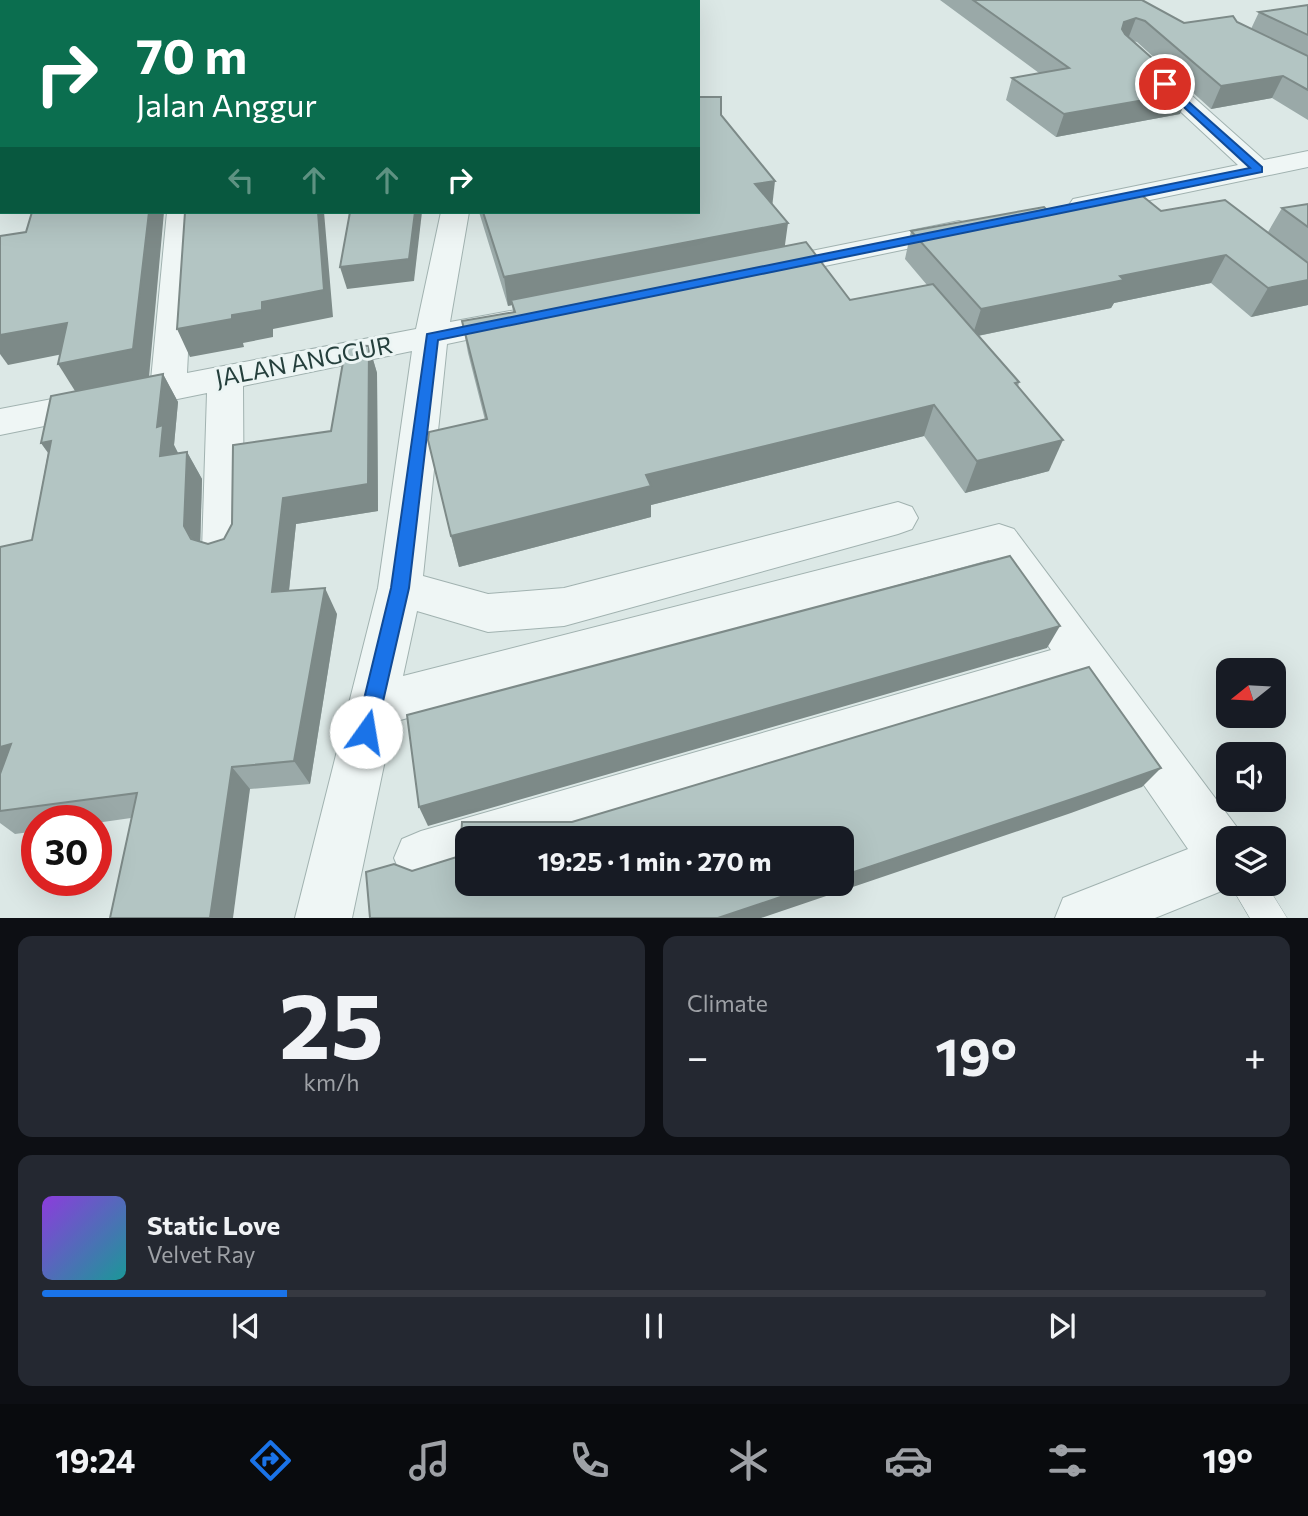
<!DOCTYPE html>
<html lang="en">
<head>
<meta charset="utf-8">
<style>
  body { margin:0; font-family:Commissioner,sans-serif; background:#242831; color:#f1f3f6; height:100vh; display:flex; flex-direction:column; font-size:26px; white-space:nowrap }
  * { box-sizing:border-box; margin:0 }
  p { font-size:23px; color:#9ea1a6 }
  .icon { flex:none; width:38px; height:38px; fill:none; stroke:currentColor; stroke-width:2; stroke-linecap:round; stroke-linejoin:round }
  .map { position:relative; height:918px; overflow:hidden }
  .drawer { display:flex; flex-direction:column; gap:18px; padding:18px; background:#0d0f14; flex:1 }
  .drawer>* { flex:none }
  .banner { position:absolute; left:0px; top:0px; width:700px; height:214px; box-shadow:0 7px 28px #0002; background:#0b6e4f; color:#fff; overflow:hidden }
  .needle { width:46px; rotate:252deg }
  .controls { position:absolute; left:1216px; top:658px; display:grid; gap:14px }
  .controls a { display:grid; place-items:center; width:70px; height:70px; border-radius:14px; background:#171b24; box-shadow:0 7px 28px #0002; font-size:35px }
  .speed { position:absolute; left:21px; top:805px; display:flex; gap:14px; font-size:35px; font-weight:700; text-align:center }
  .speed>* { display:grid; place-content:center; width:91px; height:91px; border-radius:50%; background:#171b24; box-shadow:0 7px 28px #0002; line-height:1 }
  .speed .limit { border:10px solid #d22; background:#fff; color:#111 }
  .pin { position:absolute; display:grid; place-items:center; width:60px; height:60px; color:#fff; margin:-30px; border:4px solid #fff; border-radius:50%; box-shadow:0 2px 7px #0007 }
  .me { position:absolute; width:77px; margin:-38px; rotate:13deg; stroke-linejoin:round; filter:drop-shadow(0 0 5px #0008) }
  .turn { display:flex; align-items:center; gap:24px; height:147px; padding:0 21px; font-size:32px }
  .turn .icon { width:91px; height:91px; stroke-width:2.5 }
  .turn b { display:block; font-size:49px; line-height:60px }
  .lanes { display:flex; align-items:center; height:66px; padding:0 21px; background:#0003; justify-content:center; gap:35px; direction:ltr }
  .lanes .off { opacity:.35 }
  .big { font-size:52px; font-weight:700; line-height:1.1 }
  .drawer .tile { flex:1; display:flex; flex-direction:column; justify-content:center; gap:10px; min-width:0; padding:0 24px; border-radius:14px; background:#242831 }
  .drawer .dial { align-items:center; gap:0 }
  .dial b { font-size:91px; line-height:1 }
  .song { display:flex; align-items:center; gap:21px }
  .cover { width:84px; height:84px; border-radius:10px; background:linear-gradient(135deg,hsl(270 70% 55%),hsl(180 70% 35%)) }
  .played { height:7px; border-radius:4px; background:linear-gradient(90deg,#1a73e8 20%,#363941 20%) }
  .keys { display:flex; justify-content:space-around; direction:ltr }
  .heat { display:flex; justify-content:space-between; align-items:center; font-size:38px; direction:ltr }
  .drawer .tiles { flex:1; display:grid; gap:18px; grid-template-columns:1fr 1fr }
  .tile:last-child { grid-column:span 2 }
  .trip { position:absolute; left:455px; top:826px; width:399px; height:70px; border-radius:14px; background:#171b24; box-shadow:0 7px 28px #0002; font-weight:700; line-height:70px; text-align:center }
  .menu { display:flex; height:112px; justify-content:space-around; align-items:center; background:#090b0e; color:#9ea1a6 }
  .menu .icon { width:49px; height:49px }
  .menu .active { color:#1a73e8 }
  .menu b { font-size:32px; color:#f1f3f6 }
  .map>svg:first-child { display:block }
</style>
</head>
<body>
<div class="map">
<svg width="1308" height="918" viewBox="0 0 1308 918">
  <rect width="100%" height="100%" fill="#dce8e6"/>
  <g fill="none" stroke-linecap="round" stroke-linejoin="round">
    <defs>
      <path id="service" d="M1230,884H1266L1287,918H1250Z"/>
      <g id="minor">
        <rect x="486" y="0" width="20" height="2"/>
        <path d="M1146,60L1154,62L1264,160L1308,151V167L1083,214L1073,211L1069,205L1073,199L1238,165L1138,72L1135,67L1138,62Z"/>
        <path d="M167,212H195L187,373L416,329L441,212H469L450,322L516,310L528,313L532,320L528,327L447,344L423,576L488,594L564,588L898,502L912,507L918,518L912,529L898,534L564,626L488,632L417,611L403,676L999,524L1014,529L1245,838H1228V884H1239L1155,918H1055L1063,898L1188,849L1075,685L574,838H467V871L421,885L402,877L394,858L402,839L421,831L1051,650L989,560L393,722L352,918H295L378,588L412,351L243,386L244,551L238,563L223,568L208,563L202,551L207,393L0,435V409L151,380Z"/>
        <path d="M959,221L969,224L974,230L969,236L767,278L756,276L752,269L756,262L767,260Z"/>
      </g>
    </defs>
    <use href="#service" stroke="#a1b2b0" stroke-width="1"/>
    <use href="#minor" stroke="#a1b2b0" stroke-width="2"/>
    <use href="#service" fill="#eff6f5" fill-rule="evenodd"/>
    <use href="#minor" fill="#eff6f5" fill-rule="evenodd"/>
  </g>
  <g fill="#9aa9a8">
    <path d="M940,0H1142L1184,23L1237,22L1251,29L1259,12L1308,5V120L1272,98L1211,109L1137,42L1132,41L1180,114L1056,137L1006,100L1012,78L1039,73Z"/>
    <path d="M721,115L772,205L785,246L850,300L927,285L905,259L911,231L1047,210L1161,211L1268,232L1282,208L1308,204V305L1251,317L1211,283L1114,303L1111,308L978,336L1019,382L1018,387L1049,471L965,493L924,436L651,505V517L459,567L451,536L485,420L468,353L462,321L513,312L512,305L508,306L479,212H698Z"/>
    <path d="M369,346L377,373L378,511L296,524L289,591L337,614L310,784L250,789L131,818L96,823V821H37V831L15,834L0,823V547L32,540L48,453L41,443L163,374L178,402L174,445L178,453L187,452L202,479L200,542L208,544L224,539L331,431Z"/>
  </g>
  <g fill="#7d8a88">
    <path d="M1136,18L1128,39L1117,43L1124,22Z"/>
    <path d="M1283,76L1272,98L1211,109L1221,86Z"/>
    <path d="M1190,92L1180,114L1056,137L1064,114Z"/>
    <path d="M0,149H2V175L0,172Z"/>
    <path d="M775,181L772,208L755,184Z"/>
    <path d="M149,212H164L149,377L75,391L58,364Z"/>
    <path d="M318,212H324L333,317L273,329V337L243,343L244,347L190,357L177,329L232,315Z"/>
    <path d="M415,212H422L414,281L347,289L340,267Z"/>
    <path d="M788,223L784,252L511,300L512,305L508,306L504,277Z"/>
    <path d="M1226,255L1211,283L1114,303L1111,308L972,337L981,309L1120,276Z"/>
    <path d="M1308,280V305L1251,317L1268,288Z"/>
    <path d="M67,323L83,350L8,365L0,354V335Z"/>
    <path d="M369,346L377,373L378,511L296,524L286,618L272,592L283,498L368,484Z"/>
    <path d="M163,374L178,402L174,445L178,453L160,456L157,427Z"/>
    <path d="M934,405L924,436L651,505V517L459,567L451,536L646,475Z"/>
    <path d="M1063,440L1049,471L965,493L977,461Z"/>
    <path d="M51,441L61,470L41,443Z"/>
    <path d="M187,452L202,479L200,552L184,526Z"/>
    <path d="M325,588L337,614L310,784L294,761Z"/>
    <path d="M1060,626L1047,648L428,826L419,807Z"/>
    <path d="M11,744L0,777V747Z"/>
    <path d="M232,767L250,789L233,918H210Z"/>
    <path d="M1161,768L1142,787L1071,813L761,918H718L819,884H842V876Z"/>
  </g>
  <g fill="#b3c5c3" stroke="#7d8a88" stroke-width="2">
    <path d="M0,0H246V2H2V149H0Z"/>
    <path d="M519,0H656L657,2H518Z"/>
    <path d="M973,0H1142L1184,23L1233,16L1237,22L1308,56V90L1283,76L1221,86L1145,21L1136,18L1124,22L1122,29L1125,34L1190,92L1064,114L1012,78L1069,68Z"/>
    <path d="M1308,5V35L1259,12Z"/>
    <path d="M698,97H721V115L775,181L755,184L788,223L504,277L483,212H698Z"/>
    <path d="M1140,194L1161,211L1225,200L1308,263V280L1268,288L1226,255L1120,276L1124,280L981,309L911,231L1044,207L1047,210Z"/>
    <path d="M1308,204V227L1282,208Z"/>
    <path d="M32,212H149L133,349L58,364L67,323L0,335V236L26,232Z"/>
    <path d="M185,212H318L324,290L262,302V310L232,315V319L177,329Z"/>
    <path d="M350,212H415L409,259L340,267Z"/>
    <path d="M806,242L850,300L933,284L1019,382L1015,383L1063,440L977,461L934,405L646,475L651,486L451,536L428,440L429,432L487,419L462,321L515,312L511,300Z"/>
    <path d="M346,345L369,346L368,484L283,498L272,592L325,588L294,761L232,767L210,918H110L137,793L0,811V774L11,744L0,747V547L32,540L51,441L41,443L51,396L163,374L157,427L163,425L160,456L187,452L184,526L191,539L208,544L224,539L232,524L233,445L331,431Z"/>
    <path d="M1010,556L1060,626L419,807L407,715Z"/>
    <path d="M1089,667L1161,768L1087,794L842,876V838H467V884H819L718,918H370L366,872L394,864L412,871L460,856L462,822H572Z"/>
  </g>
  <path fill="#1a73e8" stroke="#114b97" stroke-width="2" d="M1165,81L1262,167V172L438,340L409,588L376,732L373,739L366,742L359,739L356,732L391,588L427,334L1250,168L1161,86V82Z"/>
  <g text-anchor="middle" stroke-width="6" stroke-linejoin="round" paint-order="stroke">
    <g font-size="24" fill="#253f3c" stroke="#ecf5f4">
      <text transform="translate(304 362) rotate(-11)" y="8">JALAN ANGGUR</text>
    </g>
  </g>
</svg>
<div class="controls">
<a><svg class="needle" viewBox="-14 -14 28 28"><path d="M0-13l5 13h-10z" fill="#e53935"/><path d="M0 13l5-13h-10z" fill="#9ea1a6"/></svg></a>
<a><svg class="icon" aria-label="sound" viewBox="0 0 24 24"><path d="M4 9h4l5-4v14l-5-4H4zM17 9q2 3 0 6"/></svg></a>
<a><svg class="icon" aria-label="layers" viewBox="0 0 24 24"><path d="M12 4l9 5-9 5-9-5zM3 14l9 5 9-5"/></svg></a>
</div>
<div class="speed"><div class="limit">30</div></div>
<div class="pin" style="left:1165px;top:84px;background:#d93025"><svg class="icon" aria-label="arrive" viewBox="0 0 24 24"><path d="M6 21V4h12l-3 4 3 4H6"/></svg></div>
<svg class="me" style="left:366px;top:732px" viewBox="-20 -20 40 40"><circle r="19" fill="#fff"/><path d="M0-13L10 11 0 6-10 11z" fill="#1a73e8"/></svg>
<div class="trip">19:25 · 1 min · 270 m</div>
<div class="banner">
<div class="turn"><svg class="icon" aria-label="right" viewBox="0 0 24 24"><path d="M7 20v-9h11M14 6l5 5-5 5"/></svg><div><b>70 m</b>Jalan Anggur</div></div>
<div class="lanes"><svg class="icon off" aria-label="left" viewBox="0 0 24 24"><path d="M17 20v-9H6M10 6l-5 5 5 5"/></svg><svg class="icon off" aria-label="ahead" viewBox="0 0 24 24"><path d="M12 20V5M6 11l6-6 6 6"/></svg><svg class="icon off" aria-label="ahead" viewBox="0 0 24 24"><path d="M12 20V5M6 11l6-6 6 6"/></svg><svg class="icon" aria-label="right" viewBox="0 0 24 24"><path d="M7 20v-9h11M14 6l5 5-5 5"/></svg></div>
</div>
</div>
<section class="drawer">
<div class="tiles">
<div class="tile dial"><b>25</b><p>km/h</p></div>
<div class="tile"><p>Climate</p>
<div class="heat"><a>−</a><b class="big">19°</b><a>+</a></div>
</div>
<div class="tile">
<div class="song"><i class="cover"></i><div><b>Static Love</b><p>Velvet Ray</p></div></div>
<div class="played"></div>
<div class="keys"><svg class="icon" aria-label="previous" viewBox="0 0 24 24"><path d="M18 5L8 12l10 7zM5 5v14"/></svg><svg class="icon" aria-label="pause" viewBox="0 0 24 24"><path d="M8 5v14M16 5v14"/></svg><svg class="icon" aria-label="next" viewBox="0 0 24 24"><path d="M6 5l10 7-10 7zM19 5v14"/></svg></div>
</div>
</div>
</section>
<nav class="menu">
<b>19:24</b>
<svg class="icon active" aria-label="directions" viewBox="0 0 24 24"><path d="M12 3l9 9-9 9-9-9zM9 14v-3h6M13 9l2 2-2 2"/></svg>
<svg class="icon" aria-label="music" viewBox="0 0 24 24"><path d="M9 18V5l10-2v13"/><circle cx="6" cy="18" r="3"/><circle cx="16" cy="16" r="3"/></svg>
<svg class="icon" aria-label="phone" viewBox="0 0 24 24"><path d="M5 4h4l2 5-3 2q2 4 5 5l2-3 5 2v4C11 20 4 13 5 4z"/></svg>
<svg class="icon" aria-label="climate" viewBox="0 0 24 24"><path d="M12 3v18M4 7l16 10M4 17L20 7"/></svg>
<svg class="icon" aria-label="car" viewBox="0 0 24 24"><path d="M5 17H2v-5l4-1 3-4h7l3 4 3 1v5h-3M9 17h6M6 11h13"/><circle cx="7" cy="17" r="2"/><circle cx="17" cy="17" r="2"/></svg>
<svg class="icon" aria-label="filters" viewBox="0 0 24 24"><path d="M4 7h16M4 17h16"/><circle cx="9" cy="7" r="2"/><circle cx="15" cy="17" r="2"/></svg>
<b>19°</b>
</nav>
</body>
</html>
